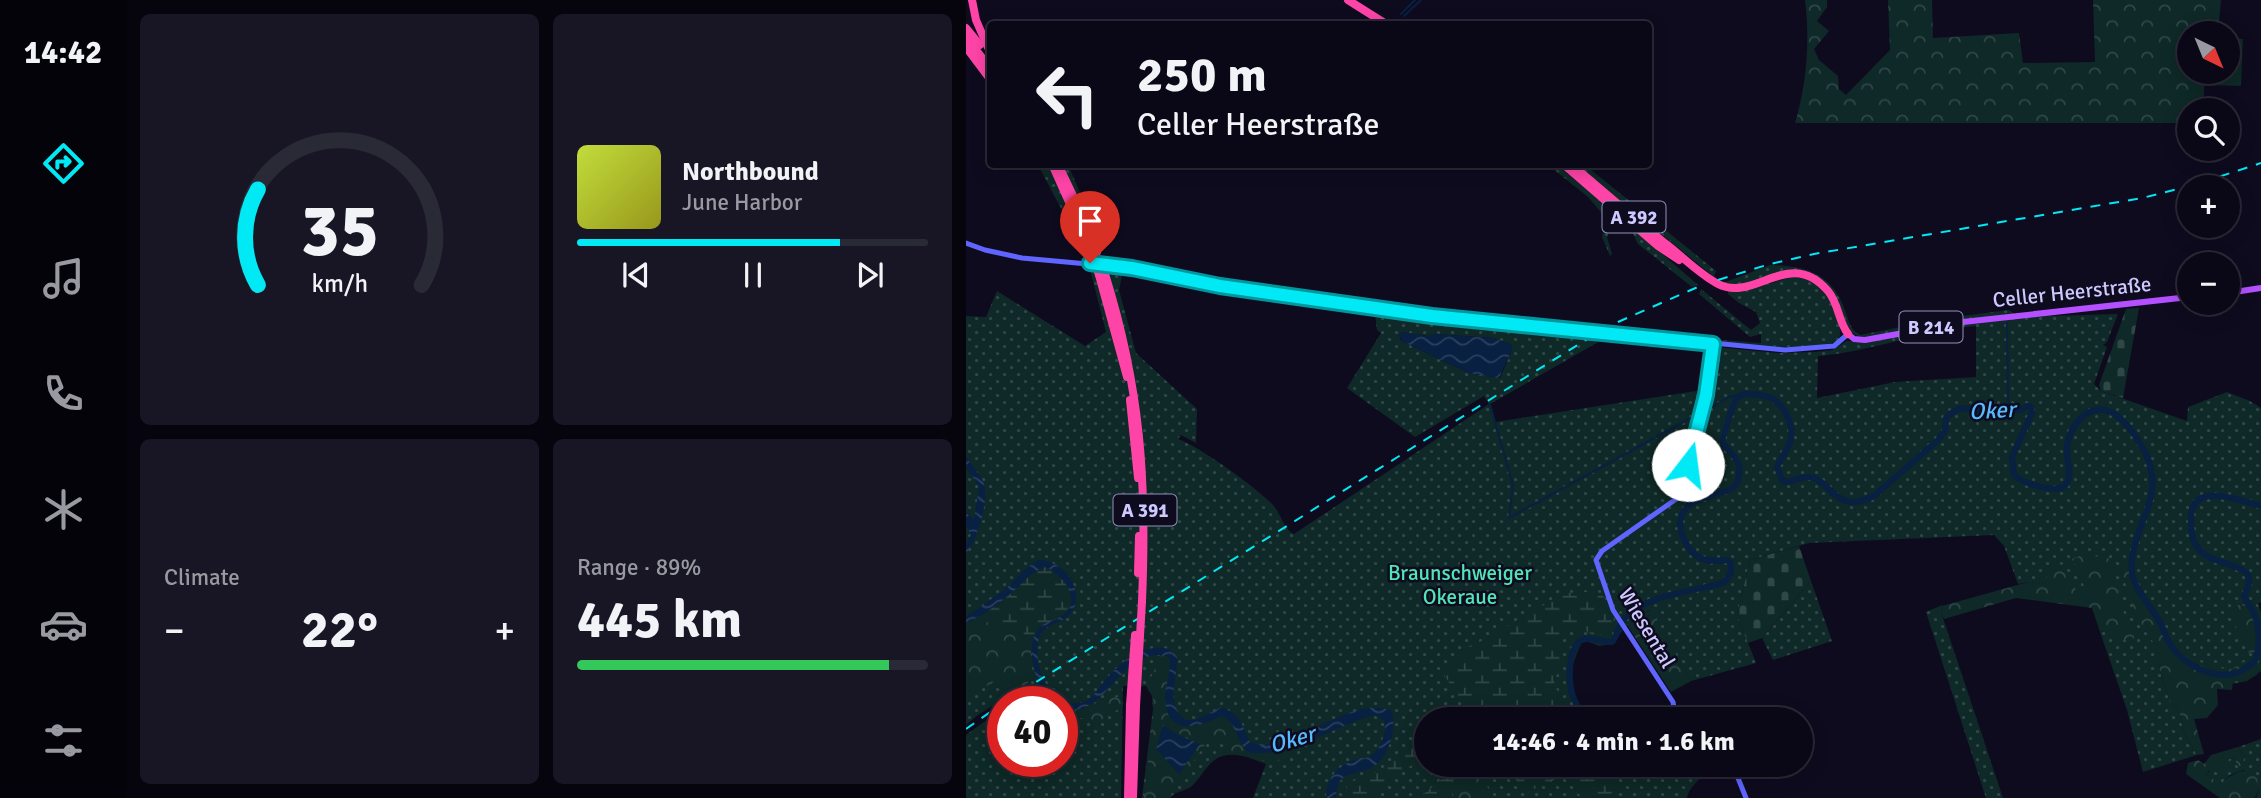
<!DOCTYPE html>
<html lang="en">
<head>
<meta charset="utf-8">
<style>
  body { margin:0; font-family:Signika,sans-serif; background:#181624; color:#f1f3f6; height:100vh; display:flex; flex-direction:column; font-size:26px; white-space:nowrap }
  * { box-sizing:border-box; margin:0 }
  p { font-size:23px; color:#999aa1 }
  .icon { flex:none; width:38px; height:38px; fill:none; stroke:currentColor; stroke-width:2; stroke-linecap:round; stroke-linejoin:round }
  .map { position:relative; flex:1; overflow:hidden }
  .side { display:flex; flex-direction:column; gap:14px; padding:14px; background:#06040d; width:840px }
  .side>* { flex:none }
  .hud { position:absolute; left:21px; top:21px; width:665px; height:147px; border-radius:7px; box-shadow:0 4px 18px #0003,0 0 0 2px #2a2936; background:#0a0817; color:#f1f3f6; overflow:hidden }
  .needle { width:46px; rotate:137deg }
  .fabs { position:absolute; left:1211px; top:21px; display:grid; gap:14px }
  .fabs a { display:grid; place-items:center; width:63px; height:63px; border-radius:50%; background:#0a0817; box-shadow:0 4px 18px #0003,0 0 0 2px #2a2936; font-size:35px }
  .speed { position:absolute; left:21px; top:686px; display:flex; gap:14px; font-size:35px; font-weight:700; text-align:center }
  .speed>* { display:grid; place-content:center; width:91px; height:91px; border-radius:50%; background:#0a0817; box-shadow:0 4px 18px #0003,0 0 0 2px #2a2936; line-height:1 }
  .speed .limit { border:10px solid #d22; background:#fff; color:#111 }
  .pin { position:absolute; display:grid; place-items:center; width:60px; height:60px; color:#fff; margin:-72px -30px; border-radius:50% 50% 50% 0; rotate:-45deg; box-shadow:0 0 7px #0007 }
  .pin .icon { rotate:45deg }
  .me { position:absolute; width:77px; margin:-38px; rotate:15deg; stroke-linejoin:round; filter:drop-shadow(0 0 5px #0008) }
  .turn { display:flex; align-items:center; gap:24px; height:147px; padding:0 35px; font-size:32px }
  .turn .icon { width:91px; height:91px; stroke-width:2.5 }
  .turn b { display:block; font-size:49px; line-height:60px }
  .big { font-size:52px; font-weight:800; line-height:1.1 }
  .side .card { flex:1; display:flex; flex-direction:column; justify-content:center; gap:10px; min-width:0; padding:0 24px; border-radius:10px; background:#181624 }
  .side .dial { align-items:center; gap:0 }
  .dial svg { height:182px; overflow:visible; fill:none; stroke:#2a2936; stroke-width:7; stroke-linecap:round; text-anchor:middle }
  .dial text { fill:#f1f3f6; stroke:none }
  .song { display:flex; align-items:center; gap:21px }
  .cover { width:84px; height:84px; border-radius:10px; background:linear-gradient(135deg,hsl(70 70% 55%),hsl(60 70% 35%)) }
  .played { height:7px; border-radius:4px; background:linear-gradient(90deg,#00e9f4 75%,#2a2936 75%) }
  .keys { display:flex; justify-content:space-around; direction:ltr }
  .heat { display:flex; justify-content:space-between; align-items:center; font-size:38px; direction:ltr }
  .charge { height:10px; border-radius:5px; background:linear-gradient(90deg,#34c759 89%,#2a2936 0) }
  .side .tiles { flex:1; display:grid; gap:14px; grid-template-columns:repeat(2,1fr) }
  .trip { position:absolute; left:448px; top:707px; width:399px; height:70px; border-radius:35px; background:#0a0817; box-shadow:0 4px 18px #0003,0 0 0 2px #2a2936; font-weight:800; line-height:70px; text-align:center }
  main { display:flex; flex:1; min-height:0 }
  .tab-bar { display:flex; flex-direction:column; width:126px; justify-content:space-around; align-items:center; background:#040309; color:#999aa1 }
  .tab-bar .icon { width:49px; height:49px }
  .tab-bar .active { color:#00e9f4 }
  .tab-bar b { font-size:32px; color:#f1f3f6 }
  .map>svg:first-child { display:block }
</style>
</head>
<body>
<main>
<nav class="tab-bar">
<b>14:42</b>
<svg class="icon active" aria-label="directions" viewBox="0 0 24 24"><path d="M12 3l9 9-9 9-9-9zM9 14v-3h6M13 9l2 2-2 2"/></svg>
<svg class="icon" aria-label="music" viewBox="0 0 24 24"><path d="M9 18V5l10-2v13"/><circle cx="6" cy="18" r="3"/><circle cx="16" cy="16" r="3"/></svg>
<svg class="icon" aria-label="phone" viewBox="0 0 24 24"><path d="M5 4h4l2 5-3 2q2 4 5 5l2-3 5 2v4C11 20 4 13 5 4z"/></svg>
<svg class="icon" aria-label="climate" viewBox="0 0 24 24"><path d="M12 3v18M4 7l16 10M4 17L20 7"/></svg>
<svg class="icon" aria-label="car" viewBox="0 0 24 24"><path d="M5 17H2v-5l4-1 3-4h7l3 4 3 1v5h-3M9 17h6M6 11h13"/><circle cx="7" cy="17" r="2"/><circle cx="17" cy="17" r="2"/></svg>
<svg class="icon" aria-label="filters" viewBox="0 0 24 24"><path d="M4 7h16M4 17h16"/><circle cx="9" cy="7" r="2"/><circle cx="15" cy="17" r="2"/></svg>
</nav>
<section class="side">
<div class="tiles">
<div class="card dial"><svg viewBox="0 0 100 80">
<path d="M14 69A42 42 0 1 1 86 69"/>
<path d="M14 69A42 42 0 0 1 14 27" stroke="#00e9f4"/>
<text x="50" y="56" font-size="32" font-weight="700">35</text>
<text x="50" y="72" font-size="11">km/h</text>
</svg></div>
<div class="card">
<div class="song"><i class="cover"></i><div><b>Northbound</b><p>June Harbor</p></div></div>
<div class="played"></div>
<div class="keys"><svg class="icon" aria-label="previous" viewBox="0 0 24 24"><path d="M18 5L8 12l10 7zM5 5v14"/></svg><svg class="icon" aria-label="pause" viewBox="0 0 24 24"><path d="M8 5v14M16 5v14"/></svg><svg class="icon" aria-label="next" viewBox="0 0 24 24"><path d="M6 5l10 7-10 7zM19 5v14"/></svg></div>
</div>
<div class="card"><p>Climate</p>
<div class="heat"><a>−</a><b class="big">22°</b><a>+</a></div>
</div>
<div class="card"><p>Range · 89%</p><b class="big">445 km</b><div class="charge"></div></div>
</div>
</section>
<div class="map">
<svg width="1295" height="798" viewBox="0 0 1295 798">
  <defs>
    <pattern id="green-dots" width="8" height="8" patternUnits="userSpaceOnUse" patternTransform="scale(1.75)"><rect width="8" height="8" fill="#0e2927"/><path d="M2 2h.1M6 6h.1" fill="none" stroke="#304747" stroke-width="1.8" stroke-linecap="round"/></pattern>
    <pattern id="forest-crowns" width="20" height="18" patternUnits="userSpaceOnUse" patternTransform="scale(1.75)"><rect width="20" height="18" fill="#0e2927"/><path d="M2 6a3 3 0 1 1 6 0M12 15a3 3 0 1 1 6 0" fill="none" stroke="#304747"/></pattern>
    <pattern id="wetland-marsh" width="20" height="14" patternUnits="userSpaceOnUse" patternTransform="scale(1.75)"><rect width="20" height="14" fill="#0e2927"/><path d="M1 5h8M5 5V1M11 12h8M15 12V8" fill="none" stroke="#304747"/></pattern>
    <pattern id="cemetery-stones" width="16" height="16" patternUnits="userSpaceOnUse" patternTransform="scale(1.75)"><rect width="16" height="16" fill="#0e2927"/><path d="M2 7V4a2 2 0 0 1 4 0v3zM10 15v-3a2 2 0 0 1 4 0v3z" fill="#304747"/></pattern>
    <pattern id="water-waves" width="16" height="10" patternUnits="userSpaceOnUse" patternTransform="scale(1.75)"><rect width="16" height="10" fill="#082041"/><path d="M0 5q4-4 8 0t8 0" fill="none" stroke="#2b3f5e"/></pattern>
  </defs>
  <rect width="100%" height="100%" fill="#0e0b1f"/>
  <g fill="url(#green-dots)" fill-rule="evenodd">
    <path d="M72,165H102L137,245L134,250L117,249L108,241L99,216Z"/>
    <path d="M582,165H591L651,215L641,237L646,254L644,256L636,237L639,223L635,212L621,196Z"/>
    <path d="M611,165H619L750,271L748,277Z"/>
    <path d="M663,225L732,285L726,287L672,244Z"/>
    <path d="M804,265C842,266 867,274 880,313C883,322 884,329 894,335L981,318L1043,310L1049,314L992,320L900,337L892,336L884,332L873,305L842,274L777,286L757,283Z"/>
    <path d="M124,269L157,271L153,290L170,353L231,409L230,443L215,435L212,439C233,446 291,488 306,504C315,513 317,529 328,534L523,404L518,396L449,437L381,388L415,333L411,330L409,315L634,341L524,404L529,422L743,389L751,347L811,353L849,352L866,350L881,341L902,342L963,329L1049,317L1152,314L1141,342L1137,345L1141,347L1128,384L1135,391L1221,421L1222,407L1261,392L1284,401L1295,408V602L1292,604L1295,612V671L1281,681L1249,687L1184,638L1191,646V661L1204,702L1213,711L1219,735L1231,755L1177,772L1161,710L1134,632H1137L1121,596L1117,598L1109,588L1064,582L1052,584L1038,546L1028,535L843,543L784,560L771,615L790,663L725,681L684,610L665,620L646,644L633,646L620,641L616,642C609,657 601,676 607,692C611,702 616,709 616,719H460V765H737L738,773C733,781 722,788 721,798H287L300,764C282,757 260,747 244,764C238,770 233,779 227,785C220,792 210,790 204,798H176L187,709L186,696L180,686H157L155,798H0V735L37,708V761H96V702H47L63,691L60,685L12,715L0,725V316L20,317L31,291L119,346L140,332ZM1010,326V377L929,382L851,398L852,356C905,352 957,330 1010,326ZM435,332L462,336L467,334L528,338L544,344L546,350L534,378L502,373L438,342L434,339Z"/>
    <path d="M830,276C858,286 861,289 871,318C873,326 876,331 873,339C853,355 771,343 743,341V339L795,343V334L784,337L733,294L735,289L785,330L794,323L790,312L773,303L762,294V291H777Z"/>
    <path d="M845,581L866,641L807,660L796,638Z"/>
    <path d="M976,605L975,612L1037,798H1020L960,612Z"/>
    <path d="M1295,739V798H1290L1293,788L1278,770L1264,775L1254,785L1240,774L1263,759L1279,757L1272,747Z"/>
  </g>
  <g fill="url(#forest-crowns)" fill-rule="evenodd">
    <path d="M839,0H861V7L851,21L863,31L848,49L853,60L872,76L873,89L880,95L924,50L922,0H966L967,38L1053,33L1057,63L1129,62L1127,0H1255L1252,32L1223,33V72H1239L1237,110H1223V123H829C841,83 844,41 839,0Z"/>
    <path d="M1118,554L1145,559L1159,618L1163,619L1168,631V641L1156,640L1143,630L1134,632L1126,608L1050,598L978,619L975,612L976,606L1055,584L1064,582L1078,584L1084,568L1098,564L1109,588L1118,597L1122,595L1106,559Z"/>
    <path d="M1155,561L1163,566L1167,587L1183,609L1205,650L1249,668L1265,669L1278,662L1290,665L1291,675L1276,682L1272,678L1267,680L1266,690L1251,689L1252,705L1241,718L1228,719L1238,754L1231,755L1219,735L1213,711L1204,702L1191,661V646C1171,624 1159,590 1155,561Z"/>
    <path d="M1272,605L1292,607L1295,616V652L1283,653L1263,613Z"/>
    <path d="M685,610L725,681L705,692L661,625L665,619Z"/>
    <path d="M16,621C32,625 65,626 65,648C65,657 64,667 69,675L60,685L40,693L31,680L3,696L0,692V625Z"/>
    <path d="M196,655L204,659C205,673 199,686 199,699C201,736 233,728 255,716L263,719L284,753L317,751L329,746L308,764L277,754L256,755L261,747V741L254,737L248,741L241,742L202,798H178L188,709L187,696L181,685ZM197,725L233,744L212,773Z"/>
    <path d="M156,697V707L132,722L110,717L96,720V709L114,712L122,709L136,698Z"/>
    <path d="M1272,747L1279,757L1275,766H1271L1269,758L1263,759L1257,773L1243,771L1240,774L1254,784C1265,774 1274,770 1289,770L1293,788L1289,798H1254L1220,774L1222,763L1232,760L1238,764L1245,755Z"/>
    <path d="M502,769L515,775L526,795L524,798H488L484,786L493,770Z"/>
  </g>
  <g fill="url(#wetland-marsh)">
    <path d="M79,567C89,572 99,579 104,589C115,619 71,617 67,644L56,631L16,621L15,616C32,604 62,572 79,567Z"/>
    <path d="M622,592L636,593L648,620L640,631L630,637L617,629H607L596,640L595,660L588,684L605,717L603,719H508L478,675C486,662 496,646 512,643L588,599L601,593Z"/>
    <path d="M460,735V754L403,798H378L382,783L413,771Z"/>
    <path d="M492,765H496L499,769L493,770L484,786L487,798H453Z"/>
    <path d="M540,765H607L614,767L629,765L652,787L641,798C610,798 613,798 601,774L559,793Z"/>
  </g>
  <g fill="url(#cemetery-stones)">
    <path d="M1173,308L1157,398L1135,391L1133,385L1160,309Z"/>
    <path d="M833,546L845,581L796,638L782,643L771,615L784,560Z"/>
  </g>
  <path fill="#0e2927" d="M1262,38L1277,39L1275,86L1243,85V72H1262Z"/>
  <g fill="url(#water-waves)">
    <path d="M435,332L462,336L467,334L528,338L546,345V350L533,378L502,373L438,342L432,336Z"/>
    <path d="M0,456C5,466 15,474 18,484C23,502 11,540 0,554V545L5,535L0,525V513L8,520L13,487L0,467Z"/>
    <path d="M72,560C94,559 118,586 108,608C100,625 82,621 75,634C68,645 72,664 76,676C82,693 102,711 122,700C128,696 132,689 136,684C150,667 166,651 188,648C199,647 205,648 211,657C212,680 198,703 220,720H229L256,707C277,716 275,725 284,742C315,755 369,711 403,708C410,707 418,709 425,710C432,726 423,757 408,766C390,778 371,767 370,798H360C360,779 370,767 388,760C393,758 400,759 405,756C415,749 421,732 418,720L408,715C366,727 327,756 284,753C269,743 273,723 255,716C232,728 201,736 199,699C199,686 205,673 204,659L201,656C150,647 141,723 96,708V702H85C70,688 59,649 71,631C76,622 86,622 94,617C119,603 98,575 79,567C63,572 56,585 43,595C30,606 16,616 0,623V617L41,588L57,571Z"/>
    <path d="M197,725L212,735L234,744L213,774L190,749Z"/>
  </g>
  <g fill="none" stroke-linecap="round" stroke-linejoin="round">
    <g stroke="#082041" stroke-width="2">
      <path d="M435,14L449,0"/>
      <path d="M438,16L455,0"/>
      <path d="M1041,323L1042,410"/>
      <path d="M524,404L547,486L543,518L732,414"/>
      <path d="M739,411L763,397L777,394"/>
    </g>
    <path stroke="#082041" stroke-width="6" d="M615,719C615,708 606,700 605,688C603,676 602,642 619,639C627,637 637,643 646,642C652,635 652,625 659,618C686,592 725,593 759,582L765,572V564L761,560C752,561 742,562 734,558C720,550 708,526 718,511C729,492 768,498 772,480C778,458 765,457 757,442C755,439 767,407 769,401C771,397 773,397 777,394C786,394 796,394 805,398C819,405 829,427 824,442C821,450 815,458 811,467L816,480L821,482C828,481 836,476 843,477C865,479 869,516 908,496L972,440L979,431L980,418C996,402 1003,410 1023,412C1028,412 1034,411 1040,410C1049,410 1053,412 1061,406L1065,407L1066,413L1046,457L1048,475C1056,483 1094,496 1101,483C1107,473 1099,457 1101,446C1106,417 1132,396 1156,420C1174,438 1190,466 1186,491C1184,505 1177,519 1173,532C1169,546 1164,558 1166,573C1169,590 1183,604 1192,619C1198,628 1200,639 1206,647C1219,665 1245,678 1267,674C1275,673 1283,666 1289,661C1294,648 1294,629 1289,616C1287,609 1281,603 1278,596C1282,588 1285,582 1281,573C1267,562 1244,563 1233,549C1225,540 1225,529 1225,518C1225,481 1273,500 1295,506"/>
    <g stroke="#6065ff" stroke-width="5">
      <path d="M0,243L19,250L56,258L166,268L254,286L466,316L819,350L868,346L882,334"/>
      <path d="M703,719L708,708L707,702L647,610L630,560L636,551L713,497L740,395L747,344"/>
      <path d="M760,765L772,778L780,798"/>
    </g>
    <g stroke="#b450ff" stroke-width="6">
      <path d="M1262,293L1295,288"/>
      <path d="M882,334L888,339L899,340L997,322L1223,297"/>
    </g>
    <g stroke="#ff44a8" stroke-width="8">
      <path d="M6,0L10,20L24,52"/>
      <path d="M382,0L420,24"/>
      <path d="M0,28L14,45"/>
      <path d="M0,37L24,68"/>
      <path d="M0,47L24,79"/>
      <path d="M86,164L125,251"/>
      <path d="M92,164L109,200L131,252"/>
      <path d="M597,164L692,246L713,260"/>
      <path d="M605,164C637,191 668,218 700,244C717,257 733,274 752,284C789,303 823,246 862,291C873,304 872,321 882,334"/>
      <path d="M139,274C175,389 181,482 176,601"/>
      <path d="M133,275L161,377"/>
      <path d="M164,400L172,478"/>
      <path d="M172,573L173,536"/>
      <path d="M162,798L164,705"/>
      <path d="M167,798L170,706"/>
    </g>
    <g stroke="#00e9f4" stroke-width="2" stroke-dasharray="10 9" stroke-linecap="butt">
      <path d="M752,280L804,264L848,254L1176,198L1228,185L1295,163"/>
      <path d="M38,702L618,341L652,322L734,286"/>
      <path d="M0,729L37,703"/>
    </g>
    <g stroke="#ff44a8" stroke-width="8">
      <path d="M125,251L133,275"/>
      <path d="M164,705L169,635"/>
      <path d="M170,706L176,601"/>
    </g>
  </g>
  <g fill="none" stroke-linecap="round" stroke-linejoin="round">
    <defs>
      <path id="route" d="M124,263L166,268L254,286L466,316L747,344L740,395L722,465"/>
    </defs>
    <use href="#route" stroke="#00979f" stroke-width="18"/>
    <use href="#route" stroke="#00e9f4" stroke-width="12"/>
  </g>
  <g text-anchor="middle" stroke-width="5" stroke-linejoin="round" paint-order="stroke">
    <g fill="#0e0b1f" stroke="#9490bc" stroke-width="2">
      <rect x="636.5" y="201.5" width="63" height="31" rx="5"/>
      <rect x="933.5" y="311.5" width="63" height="31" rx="5"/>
      <rect x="147.5" y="494.5" width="63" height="31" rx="5"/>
    </g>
    <g font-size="19" font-weight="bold" fill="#cdc9ff">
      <text x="668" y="224">A 392</text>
      <text x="965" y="334">B 214</text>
      <text x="179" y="517">A 391</text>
    </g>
    <g font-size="21" fill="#cdc9ff" stroke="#0e0b1f">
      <text transform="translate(1106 292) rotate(-6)" y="7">Celler Heerstraße</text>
      <text transform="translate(681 628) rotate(59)" y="7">Wiesental</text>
    </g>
    <g font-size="21" fill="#50e4b7" stroke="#0e0b1f">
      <text x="494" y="580">Braunschweiger<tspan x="494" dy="24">Okeraue</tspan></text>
    </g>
    <g font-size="23" font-style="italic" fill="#57baff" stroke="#0e0b1f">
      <text transform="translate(1026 410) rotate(-3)" y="8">Oker</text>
      <text transform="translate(326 739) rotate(-16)" y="8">Oker</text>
    </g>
  </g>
</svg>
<div class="fabs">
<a><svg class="needle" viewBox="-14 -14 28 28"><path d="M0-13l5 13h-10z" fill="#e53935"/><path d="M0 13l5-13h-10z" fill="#999aa1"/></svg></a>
<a><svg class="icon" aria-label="search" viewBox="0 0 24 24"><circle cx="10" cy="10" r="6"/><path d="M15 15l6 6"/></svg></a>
<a>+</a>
<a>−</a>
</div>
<div class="speed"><div class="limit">40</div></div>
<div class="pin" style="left:124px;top:263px;background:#d93025"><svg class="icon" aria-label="arrive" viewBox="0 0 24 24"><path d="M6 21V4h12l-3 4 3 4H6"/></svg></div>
<svg class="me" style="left:722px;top:465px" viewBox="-20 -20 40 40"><circle r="19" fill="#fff"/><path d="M0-13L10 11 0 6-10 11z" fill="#00e9f4"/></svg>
<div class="trip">14:46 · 4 min · 1.6 km</div>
<div class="hud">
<div class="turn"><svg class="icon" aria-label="left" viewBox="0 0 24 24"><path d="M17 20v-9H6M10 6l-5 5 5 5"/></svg><div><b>250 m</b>Celler Heerstraße</div></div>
</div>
</div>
</main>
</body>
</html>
